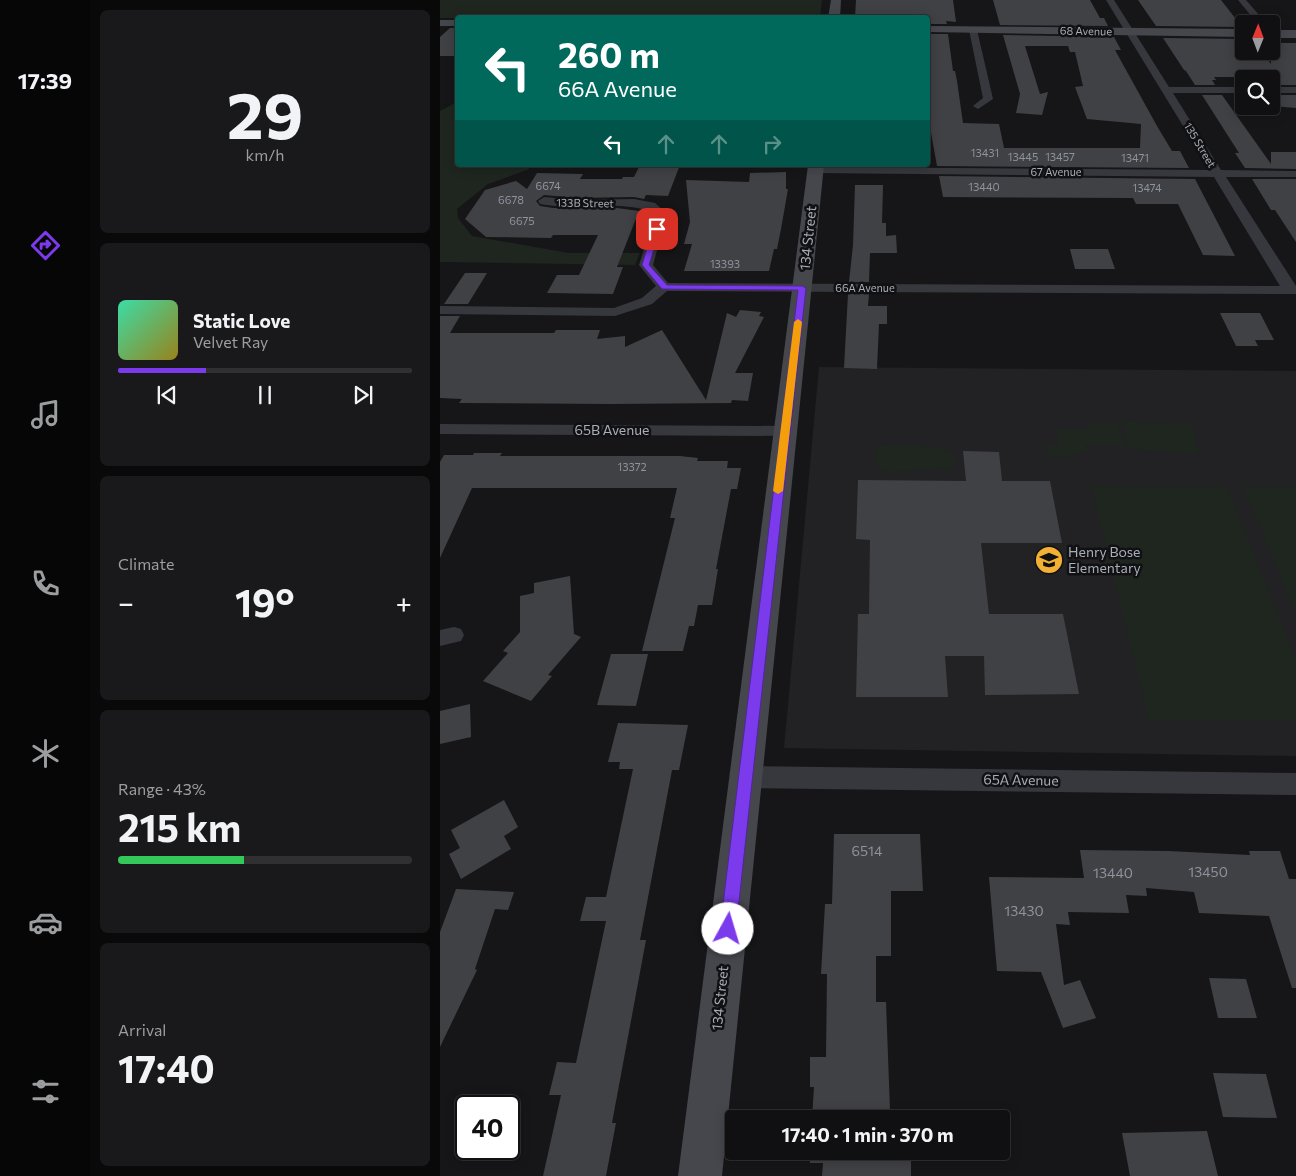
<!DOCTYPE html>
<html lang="en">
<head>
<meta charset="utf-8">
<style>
  body { margin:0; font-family:Commissioner,sans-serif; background:#19191b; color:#f1f3f6; height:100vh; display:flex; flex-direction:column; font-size:19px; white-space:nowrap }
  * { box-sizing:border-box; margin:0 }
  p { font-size:16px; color:#9c9d9f }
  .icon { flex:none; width:28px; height:28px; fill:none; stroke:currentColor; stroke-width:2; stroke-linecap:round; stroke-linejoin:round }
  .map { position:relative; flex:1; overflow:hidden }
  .sheet { display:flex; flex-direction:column; gap:10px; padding:10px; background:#09090a; width:350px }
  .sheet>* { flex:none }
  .hud { position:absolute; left:15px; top:15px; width:475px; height:152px; border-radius:5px; box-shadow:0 2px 12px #0003,0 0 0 1px #303032; background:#00695c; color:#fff; overflow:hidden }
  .needle { width:32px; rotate:1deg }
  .controls { position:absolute; left:795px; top:15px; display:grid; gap:10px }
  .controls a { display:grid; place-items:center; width:45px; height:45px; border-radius:5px; background:#101012; box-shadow:0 2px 12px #0003,0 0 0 1px #303032; font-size:25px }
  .speed { position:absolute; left:15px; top:1095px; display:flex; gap:10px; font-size:25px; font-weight:700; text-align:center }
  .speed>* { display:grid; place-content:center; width:65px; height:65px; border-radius:50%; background:#101012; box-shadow:0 2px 12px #0003,0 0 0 1px #303032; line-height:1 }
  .speed .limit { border:2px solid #111; border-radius:8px; background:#fff; color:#111 }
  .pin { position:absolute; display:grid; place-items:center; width:42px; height:42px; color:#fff; margin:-21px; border-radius:10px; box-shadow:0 2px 8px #0006 }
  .me { position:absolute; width:55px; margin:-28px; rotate:6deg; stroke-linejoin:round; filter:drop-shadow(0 0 4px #0008) }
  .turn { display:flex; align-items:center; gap:18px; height:105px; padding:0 20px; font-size:22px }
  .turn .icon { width:65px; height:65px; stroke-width:2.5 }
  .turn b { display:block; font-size:35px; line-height:42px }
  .lanes { display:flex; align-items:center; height:48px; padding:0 20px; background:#0003; justify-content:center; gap:25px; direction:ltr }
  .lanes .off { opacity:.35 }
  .big { font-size:38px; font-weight:700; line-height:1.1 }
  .sheet .widget { flex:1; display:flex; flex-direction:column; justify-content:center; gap:8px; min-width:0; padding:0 18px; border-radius:8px; background:#19191b }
  .sheet .dial { align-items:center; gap:0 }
  .dial b { font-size:65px; line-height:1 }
  .song { display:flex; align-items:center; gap:15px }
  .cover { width:60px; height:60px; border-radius:8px; background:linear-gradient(135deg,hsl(160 70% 55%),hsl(50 70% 35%)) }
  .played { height:5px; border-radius:2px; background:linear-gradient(90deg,#7c3aed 30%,#303032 30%) }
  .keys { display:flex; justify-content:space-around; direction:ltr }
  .heat { display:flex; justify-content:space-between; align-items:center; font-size:28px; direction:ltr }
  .charge { height:8px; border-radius:4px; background:linear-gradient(90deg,#34c759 43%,#303032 0) }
  .trip { position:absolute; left:285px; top:1110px; width:285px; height:50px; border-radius:5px; background:#101012; box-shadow:0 2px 12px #0003,0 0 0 1px #303032; font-weight:700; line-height:50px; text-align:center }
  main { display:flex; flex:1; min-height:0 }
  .tabs { display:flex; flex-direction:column; width:90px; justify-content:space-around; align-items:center; background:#060607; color:#9c9d9f }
  .tabs .icon { width:35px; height:35px }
  .tabs .selected { color:#7c3aed }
  .tabs b { font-size:22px; color:#f1f3f6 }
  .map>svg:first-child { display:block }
</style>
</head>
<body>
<main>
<nav class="tabs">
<b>17:39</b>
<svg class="icon selected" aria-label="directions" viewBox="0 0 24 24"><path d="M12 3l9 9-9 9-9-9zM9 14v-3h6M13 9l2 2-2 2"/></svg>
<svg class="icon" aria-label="music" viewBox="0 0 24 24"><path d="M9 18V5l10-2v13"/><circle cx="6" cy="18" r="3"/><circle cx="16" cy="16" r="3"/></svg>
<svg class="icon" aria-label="phone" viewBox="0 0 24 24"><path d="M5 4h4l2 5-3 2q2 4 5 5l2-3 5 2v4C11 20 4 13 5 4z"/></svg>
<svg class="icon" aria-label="climate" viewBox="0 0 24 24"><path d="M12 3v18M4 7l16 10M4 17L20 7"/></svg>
<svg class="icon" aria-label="car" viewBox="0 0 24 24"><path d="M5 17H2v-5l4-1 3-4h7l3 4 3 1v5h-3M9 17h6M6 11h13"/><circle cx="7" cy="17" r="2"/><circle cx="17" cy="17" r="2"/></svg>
<svg class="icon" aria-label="filters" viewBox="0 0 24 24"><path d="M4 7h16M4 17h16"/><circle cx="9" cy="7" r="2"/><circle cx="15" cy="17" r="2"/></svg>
</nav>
<section class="sheet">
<div class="widget dial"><b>29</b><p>km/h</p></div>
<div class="widget">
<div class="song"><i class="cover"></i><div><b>Static Love</b><p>Velvet Ray</p></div></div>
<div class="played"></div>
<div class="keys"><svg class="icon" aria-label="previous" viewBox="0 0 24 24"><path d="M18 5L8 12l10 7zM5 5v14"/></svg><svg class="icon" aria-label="pause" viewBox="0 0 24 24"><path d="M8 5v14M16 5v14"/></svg><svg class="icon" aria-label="next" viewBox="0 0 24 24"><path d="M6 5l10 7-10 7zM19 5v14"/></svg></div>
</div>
<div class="widget"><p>Climate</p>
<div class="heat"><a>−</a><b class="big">19°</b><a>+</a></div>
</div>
<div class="widget"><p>Range · 43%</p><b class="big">215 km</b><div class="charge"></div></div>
<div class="widget"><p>Arrival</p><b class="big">17:40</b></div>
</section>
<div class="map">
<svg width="856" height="1176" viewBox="0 0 856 1176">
  <rect width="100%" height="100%" fill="#161618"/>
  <path fill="#222225" d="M379,367L856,371V756L344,748Z"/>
  <g fill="#1e261f">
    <path d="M0,0H382L380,17L17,18H0Z"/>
    <path d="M17,102L18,165H80L90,169L48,184L17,209L18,218L32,236L129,253H200L195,265L0,262V111Z"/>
    <path d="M682,421L752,425L759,454L689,449Z"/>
    <path d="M647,424H678L685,446L645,445L646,451L618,459L608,457L605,450L609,446L619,443L616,428L648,429Z"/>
    <path d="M450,443L502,448L513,453V466L503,469L445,472L435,463L437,448Z"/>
    <path d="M651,486L787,487L856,660V721L709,720Z"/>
    <path d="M803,487H856V613Z"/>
  </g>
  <g fill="#404145">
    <path d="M416,0H513L516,22L506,21L507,24H488V18H415Z"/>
    <path d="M553,0H650L660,18H664L668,26L560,25Z"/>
    <path d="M698,0H781L802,27L716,26Z"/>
    <path d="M10,28H18V56H0V37Z"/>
    <path d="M488,34H508L513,71H515L517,81L523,123L559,124L564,148H700L701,124L647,119L635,87L643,86L635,52H630L628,46H585L600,94L608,92L602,115L576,113L580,94L563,35L674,37L681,50H675L717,126L732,151H740L749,168L497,166L488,116Z"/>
    <path d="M723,38L804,39V51H821L831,64V43H856V85H831V79L816,77H774L776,80H772L775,85H755L746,71L744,70Z"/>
    <path d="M762,95H782L831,164V152H856V169L805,168L795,153H799Z"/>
    <path d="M831,95H856V108L831,106Z"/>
    <path d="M200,165H240L228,196L206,195L204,199L194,197L137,198L104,195L96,201L100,206L113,208H177L199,211L177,267H183L173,294L107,293L117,275H139L158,235H113L111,238L46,237L25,219L45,190L76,181L87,189L97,173L143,174L140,179H182L183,177H194Z"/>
    <path d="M346,172V189H348L341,229L337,249H334L329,271H244L252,244H244L250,222L246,180L309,182L310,173Z"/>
    <path d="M499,176L755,179L795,256L763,255L738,204H696L693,198L503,197Z"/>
    <path d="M812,179H856V242L835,210H831Z"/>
    <path d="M415,185H443L442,223H446V236L456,235L457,253H430L429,282H409L413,245Z"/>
    <path d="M630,249H668L675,269H635Z"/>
    <path d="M25,273H47L28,304H4Z"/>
    <path d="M408,294H429L428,306H447V324H439L437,369L404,368Z"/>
    <path d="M300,310L321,312L319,316L324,317L295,373H313L308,401L292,400L291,403L170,404L19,403L22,399L0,398V316H20L10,333H114L116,330H160L157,339L185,336V347L222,330L266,400L287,313L296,317Z"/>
    <path d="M780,313H820L834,340H815L818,346H796Z"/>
    <path d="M523,451L559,452L562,481H610L622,543H541L549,614H623L639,694L545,695L544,656H505L508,697H416L418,614H429L430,540L416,539L418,480L526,481Z"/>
    <path d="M34,453H62L60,456H240L258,458L257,461H288L287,468H301L297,489H291L276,569H278L272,605H258L254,626H249L243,651H202L235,518H230L237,488H32L0,558V462L4,455H33Z"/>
    <path d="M130,576L134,634L141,637L108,675L112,676L91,701L43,681L68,653L63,651L80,632V596L94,593V583Z"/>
    <path d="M171,654H208L196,706L157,705Z"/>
    <path d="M30,704L31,737L0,744V711Z"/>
    <path d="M178,723L248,725L239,770H232L200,940H206L172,1123H176L166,1176H103L121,1095H109L117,1062L136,1063L166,921H140L146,897H166L193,769H179L180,762H168Z"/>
    <path d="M64,800L78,827L64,836L71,849L21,879L9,854L20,848L11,830Z"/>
    <path d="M394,834H480L483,891H451V956H436V1002H446L450,1110H470V1119H372L374,1087H370V1057H386L387,974H381L385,904H392Z"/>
    <path d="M640,850L728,851L810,855L809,851H840L849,879H856V988H852L829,916L759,913L754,892L706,888L707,896L686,895L689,913L628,912L630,925L616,924L624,985L640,980L656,1018L623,1028L601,972L557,971L549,877L644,878Z"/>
    <path d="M16,889L74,892L68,910L55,909L35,969L37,970L0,1047V932Z"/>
    <path d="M769,978L806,979L817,1018H778Z"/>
    <path d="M773,1073L826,1074L837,1118L783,1117Z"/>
    <path d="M767,1131L778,1176H690L682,1133Z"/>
    <path d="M370,1151H471V1176H382L383,1163H370Z"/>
  </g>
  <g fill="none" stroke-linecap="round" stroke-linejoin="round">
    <g fill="#37383d" fill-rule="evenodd">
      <path d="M666,0H674L729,87H804V93H733L781,170L856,171V177H786L856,286V294L227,291L212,304L175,316L0,314V306L174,308L202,298L216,286L199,265L215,215C194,198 130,211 100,204L98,201L104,197L137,200L194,199L215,203L227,214L213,265L228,283L840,286L774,177L375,173L369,170L375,167L770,170Z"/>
      <path d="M798,0H806L827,24H818Z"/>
      <path d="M533,27L537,30L553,99L538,109L533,106L543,98L529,30Z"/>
      <rect x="831" y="87" width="25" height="6"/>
      <path d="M0,424L345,426L351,427L353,431L351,435L345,436L0,434Z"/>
      <path d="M14,627L21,629L24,635L21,641L0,646V630Z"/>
      <path d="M305,766L856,773V795L305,788L297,785L293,777L297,769Z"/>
    </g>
    <g fill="#45474d" fill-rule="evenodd">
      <path d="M391,0H401L400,18H388Z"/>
      <rect x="0" y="20" width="18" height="6"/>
      <path d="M488,26L804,29V37L488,32Z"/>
      <rect x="831" y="30" width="25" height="8"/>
      <path d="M368,165H384L282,1176H238Z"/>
    </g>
  </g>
  <path fill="#7c3aed" stroke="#51269a" d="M217,227L220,229L209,265L227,285L362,286L366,288L296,929L293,934L288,936L282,934L280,929L358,290L222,289L202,265L213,229Z"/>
  <path fill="#f59e0b" d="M358,319L362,322L343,491L338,494L333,491L354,322Z"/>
  <defs>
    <symbol id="school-disc" viewBox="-11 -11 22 22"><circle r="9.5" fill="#f2b134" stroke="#111113"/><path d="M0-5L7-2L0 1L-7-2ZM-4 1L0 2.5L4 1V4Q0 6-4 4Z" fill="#111"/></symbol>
  </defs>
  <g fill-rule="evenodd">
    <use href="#school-disc" x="593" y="544" width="32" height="32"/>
  </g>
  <g text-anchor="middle" stroke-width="5" stroke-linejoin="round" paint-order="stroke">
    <g font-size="11" fill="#a8adb8" stroke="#111113">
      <text transform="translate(646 31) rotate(1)" y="4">68 Avenue</text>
      <text transform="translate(760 145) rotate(59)" y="4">135 Street</text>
      <text x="616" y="176">67 Avenue</text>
      <text transform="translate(145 203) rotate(1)" y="4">133B Street</text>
      <text x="425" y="292">66A Avenue</text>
    </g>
    <g font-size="11" fill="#8e929b">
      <text x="545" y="157">13431</text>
      <text x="583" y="161">13445</text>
      <text x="620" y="161">13457</text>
      <text x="695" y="162">13471</text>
      <text x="108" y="190">6674</text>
      <text x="544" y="191">13440</text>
      <text x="707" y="192">13474</text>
      <text x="71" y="204">6678</text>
      <text x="82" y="225">6675</text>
      <text x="285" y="268">13393</text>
      <text x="192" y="471">13372</text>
    </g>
    <g font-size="14" fill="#a8adb8" stroke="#111113">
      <text transform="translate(368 238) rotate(-84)" y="5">134 Street</text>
      <text x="172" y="435">65B Avenue</text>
      <text transform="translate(581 780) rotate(1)" y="5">65A Avenue</text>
      <text transform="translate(280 998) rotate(-84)" y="5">134 Street</text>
    </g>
    <g font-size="14" fill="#a8adb8" stroke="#111113" text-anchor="start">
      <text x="628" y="557">Henry Bose<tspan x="628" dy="16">Elementary</tspan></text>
    </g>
    <g font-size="14" fill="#8e929b">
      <text x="427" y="856">6514</text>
      <text x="768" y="877">13450</text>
      <text x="673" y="878">13440</text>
      <text x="584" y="916">13430</text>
    </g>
  </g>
</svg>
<div class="controls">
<a><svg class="needle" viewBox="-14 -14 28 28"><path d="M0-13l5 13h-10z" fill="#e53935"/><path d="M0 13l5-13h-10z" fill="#9c9d9f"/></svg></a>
<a><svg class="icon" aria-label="search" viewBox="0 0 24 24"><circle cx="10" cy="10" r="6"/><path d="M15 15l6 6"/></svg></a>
</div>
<div class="speed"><div class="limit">40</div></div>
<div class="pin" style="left:217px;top:229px;background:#d93025"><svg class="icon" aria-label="arrive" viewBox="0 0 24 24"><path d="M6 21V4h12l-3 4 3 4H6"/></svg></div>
<svg class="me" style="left:288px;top:929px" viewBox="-20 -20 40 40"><circle r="19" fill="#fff"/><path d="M0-13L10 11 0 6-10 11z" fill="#7c3aed"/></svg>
<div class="trip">17:40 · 1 min · 370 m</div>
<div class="hud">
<div class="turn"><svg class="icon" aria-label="left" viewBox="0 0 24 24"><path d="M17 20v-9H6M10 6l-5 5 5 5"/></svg><div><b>260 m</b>66A Avenue</div></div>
<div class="lanes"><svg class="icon" aria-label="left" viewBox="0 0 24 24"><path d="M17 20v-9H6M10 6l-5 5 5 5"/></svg><svg class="icon off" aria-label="ahead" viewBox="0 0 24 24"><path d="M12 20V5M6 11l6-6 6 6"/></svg><svg class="icon off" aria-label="ahead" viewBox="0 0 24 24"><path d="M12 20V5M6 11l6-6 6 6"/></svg><svg class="icon off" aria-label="right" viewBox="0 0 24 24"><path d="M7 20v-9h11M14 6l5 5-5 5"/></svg></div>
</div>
</div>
</main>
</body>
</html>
